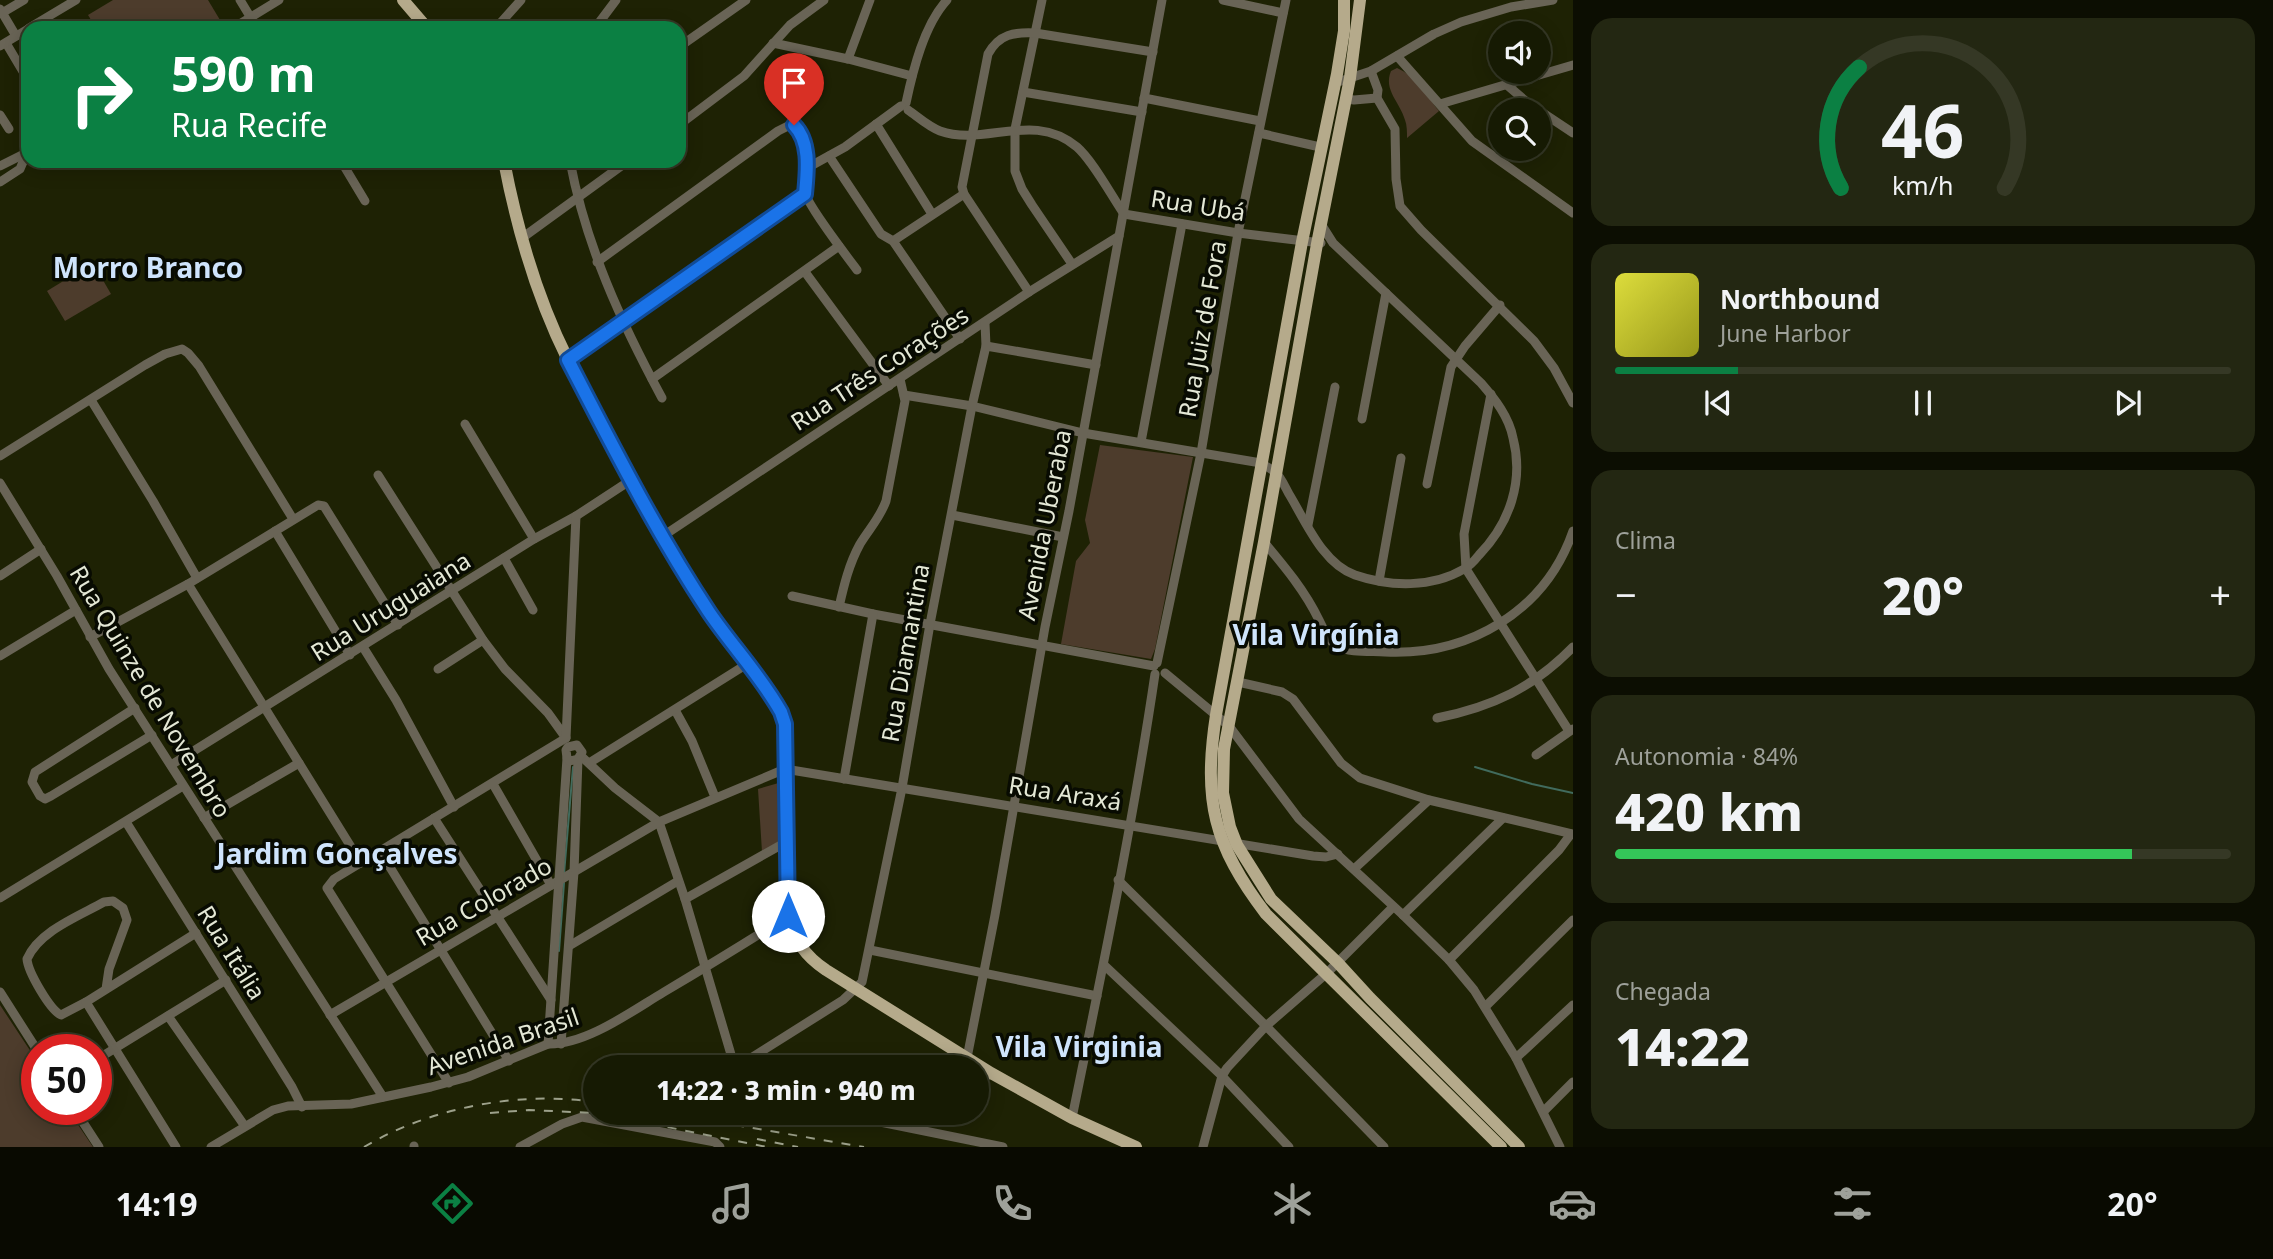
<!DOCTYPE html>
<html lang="pt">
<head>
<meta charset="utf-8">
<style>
  body { margin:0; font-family:"Noto Sans",sans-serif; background:#232712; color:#f1f3f6; height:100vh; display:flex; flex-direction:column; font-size:26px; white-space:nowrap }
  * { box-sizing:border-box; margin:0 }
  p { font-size:23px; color:#9ea19a }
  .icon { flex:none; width:38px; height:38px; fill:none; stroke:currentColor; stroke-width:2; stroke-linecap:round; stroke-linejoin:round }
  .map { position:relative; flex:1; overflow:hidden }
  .details { display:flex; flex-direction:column; gap:18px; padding:18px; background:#0c0e02; width:700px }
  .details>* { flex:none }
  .hud { position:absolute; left:21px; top:21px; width:665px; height:147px; border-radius:21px; box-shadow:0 4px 18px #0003,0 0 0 2px #353825; background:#0b8043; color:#fff; overflow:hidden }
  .fabs { position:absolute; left:1488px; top:21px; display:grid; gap:14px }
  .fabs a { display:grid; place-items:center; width:63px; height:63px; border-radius:50%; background:#161a03; box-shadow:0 4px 18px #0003,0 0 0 2px #353825; font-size:35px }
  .speed { position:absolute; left:21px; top:1034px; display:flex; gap:14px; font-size:35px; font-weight:700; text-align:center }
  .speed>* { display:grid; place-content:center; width:91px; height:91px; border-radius:50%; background:#161a03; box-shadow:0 4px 18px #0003,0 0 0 2px #353825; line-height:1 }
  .speed .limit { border:10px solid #d22; background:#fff; color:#111 }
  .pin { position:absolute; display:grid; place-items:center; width:60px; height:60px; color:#fff; margin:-72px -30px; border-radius:50% 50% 50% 0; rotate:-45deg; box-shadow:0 0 7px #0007 }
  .pin .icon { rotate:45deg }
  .me { position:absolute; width:77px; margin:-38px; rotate:0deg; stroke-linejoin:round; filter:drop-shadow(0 0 5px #0008) }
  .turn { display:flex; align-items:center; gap:24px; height:147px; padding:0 35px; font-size:32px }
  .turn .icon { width:91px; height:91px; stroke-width:2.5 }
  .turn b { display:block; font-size:49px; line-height:60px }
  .big { font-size:52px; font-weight:800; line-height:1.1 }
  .details .widget { flex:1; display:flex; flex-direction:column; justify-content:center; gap:10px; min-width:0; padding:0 24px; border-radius:21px; background:#232712 }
  .details .dial { align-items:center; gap:0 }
  .dial svg { height:182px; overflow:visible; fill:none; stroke:#353825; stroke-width:7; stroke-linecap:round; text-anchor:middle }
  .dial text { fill:#f1f3f6; stroke:none }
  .song { display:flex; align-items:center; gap:21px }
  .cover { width:84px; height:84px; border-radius:10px; background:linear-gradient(135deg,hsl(60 70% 55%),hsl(60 70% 35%)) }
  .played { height:7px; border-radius:4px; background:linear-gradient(90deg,#0b8043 20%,#353825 20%) }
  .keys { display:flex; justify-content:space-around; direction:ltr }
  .heat { display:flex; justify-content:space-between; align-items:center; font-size:38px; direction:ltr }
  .charge { height:10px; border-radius:5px; background:linear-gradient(90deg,#34c759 84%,#353825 0) }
  .trip { position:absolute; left:583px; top:1055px; width:406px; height:70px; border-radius:35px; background:#161a03; box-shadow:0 4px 18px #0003,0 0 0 2px #353825; font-weight:800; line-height:70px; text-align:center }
  .tabs { display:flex; height:112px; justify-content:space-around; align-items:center; background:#090a01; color:#9ea19a }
  .tabs .icon { width:49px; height:49px }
  .tabs .selected { color:#0b8043 }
  .tabs b { font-size:32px; color:#f1f3f6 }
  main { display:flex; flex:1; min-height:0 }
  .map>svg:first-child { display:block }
</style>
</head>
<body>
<main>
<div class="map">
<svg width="1573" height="1147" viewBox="0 0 1573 1147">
  <rect width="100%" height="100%" fill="#1e2204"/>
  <g fill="#4d3c2c">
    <path d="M113,0H208L220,20L206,28H96L88,15Z"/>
    <path d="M1397,68C1416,76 1427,96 1439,111L1407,138C1407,132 1407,125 1405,120C1400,102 1383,90 1391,71Z"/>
    <path d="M93,263L111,294L65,321L47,291Z"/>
    <path d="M1100,445L1193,457L1155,649L1151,659L1061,644L1076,561L1090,543L1085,520Z"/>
    <path d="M782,782L784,838L762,852L758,789Z"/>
    <path d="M0,1005L37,1061V1110H68L93,1147H0Z"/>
  </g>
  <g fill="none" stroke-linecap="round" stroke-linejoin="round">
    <g stroke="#416b5d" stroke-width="2">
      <path d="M1475,767L1532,784L1573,793"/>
      <path d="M564,874L573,767"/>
      <path d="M559,951L564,883"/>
    </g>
    <g stroke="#696456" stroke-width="9">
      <path d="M240,0L257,28"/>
      <path d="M1042,0L1015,129V171L1022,189L1032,205L1072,264"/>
      <path d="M1223,0L1283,13"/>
      <path d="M0,9L16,36"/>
      <path d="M2,13L24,0"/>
      <path d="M29,28L76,0"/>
      <path d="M233,28L279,0"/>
      <path d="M496,28L521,0"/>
      <path d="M595,28L616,0"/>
      <path d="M6,43L28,80"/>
      <path d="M773,43L848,59L912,76"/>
      <path d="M0,46L28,29"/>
      <path d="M679,47L746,0"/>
      <path d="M1397,56L1472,141L1573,213"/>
      <path d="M848,59L870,0"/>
      <path d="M1371,71L1378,90L1377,98L1395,129L1396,179L1400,206L1421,230L1534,341L1554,368L1573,403"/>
      <path d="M1335,83L1371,71L1434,34L1461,22L1511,7L1553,0"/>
      <path d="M1507,85L1528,103L1573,133"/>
      <path d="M1023,92L1142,112"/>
      <path d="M1144,98L1260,121"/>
      <path d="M1346,99L1354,100L1377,98"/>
      <path d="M906,103C913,70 924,25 947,0"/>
      <path d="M1440,104L1573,65"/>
      <path d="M908,110C918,117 929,127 940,131C985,147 1033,110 1077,147C1093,161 1111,195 1124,214L1238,233L1321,243"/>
      <path d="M0,115L9,129"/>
      <path d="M876,124L932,214"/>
      <path d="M679,125L744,76L790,25L824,0"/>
      <path d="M1259,133L1320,147"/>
      <path d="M829,156L881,234L893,241L960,339"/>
      <path d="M341,161L365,201"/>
      <path d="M570,161C586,246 621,322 662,398"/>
      <path d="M0,166L28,152"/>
      <path d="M807,168L845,147L901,106"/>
      <path d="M0,182L20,169L23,162L22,155"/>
      <path d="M522,238L628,161"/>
      <path d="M893,241L964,194"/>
      <path d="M597,262L778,131L792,124C814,139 802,170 805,192C806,203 848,258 857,270"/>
      <path d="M805,272L889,386"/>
      <path d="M1029,292L964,194L962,187L988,54C999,34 1014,32 1035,33L1153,52"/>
      <path d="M986,346L1096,365"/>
      <path d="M568,360L805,194"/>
      <path d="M652,379L839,246"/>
      <path d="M1491,394L1464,534L1466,569L1569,731"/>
      <path d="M904,395L972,406L1083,433L1261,463C1266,466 1271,469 1275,472C1281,477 1285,487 1289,494C1306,522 1323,564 1355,575C1390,587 1432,588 1464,569C1470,566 1475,560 1479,555C1510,523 1524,481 1513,438C1509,417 1495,399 1481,383L1333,243L1321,224"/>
      <path d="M91,400L153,501L197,578"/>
      <path d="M1362,419L1386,293"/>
      <path d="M465,424L534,539"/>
      <path d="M1141,442L1182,224"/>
      <path d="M0,456L145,365L165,354L182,349L188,353L199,366L293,519"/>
      <path d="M378,475L483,640L505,669L548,713L566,738"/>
      <path d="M0,483L57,576L109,669L383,1097"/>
      <path d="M1427,484L1451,367L1465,346L1500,305"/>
      <path d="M952,515L1063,537"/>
      <path d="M1308,525L1335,387"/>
      <path d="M275,531L350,655"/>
      <path d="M663,536L1029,292L1119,236"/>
      <path d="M1264,542C1285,567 1305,591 1319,620C1324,630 1328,641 1337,646C1350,653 1370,651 1385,652C1468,656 1545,612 1573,531"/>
      <path d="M504,558L533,610"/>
      <path d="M0,576L41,549"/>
      <path d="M1379,581L1401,458"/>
      <path d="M188,584L361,863"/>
      <path d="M792,596L873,614L1154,666"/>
      <path d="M839,607C844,585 849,564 860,544C869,529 880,518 886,501L905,401L900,379"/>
      <path d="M90,637L188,584L318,505L324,506L398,625"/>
      <path d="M363,647L396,700L454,807"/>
      <path d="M0,656L76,610"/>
      <path d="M1157,663L1201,453L1238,233L1286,0"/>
      <path d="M438,669L483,640"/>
      <path d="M1165,673L1229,726L1299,819L1403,915L1449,960L1474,990L1516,1058L1560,1147"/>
      <path d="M1238,682L1282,692L1293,699L1341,763L1360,778L1429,800L1573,834"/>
      <path d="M135,708L35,772L32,782L40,796L45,799L51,796L152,735"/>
      <path d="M675,710L692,741L715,797"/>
      <path d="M1437,718C1492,707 1533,688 1573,647"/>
      <path d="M1536,755L1573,729"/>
      <path d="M581,756L615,788L659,822L685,899L735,1068"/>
      <path d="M589,763L747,664"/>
      <path d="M171,765L534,539L576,516L631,480"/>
      <path d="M844,779L873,614"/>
      <path d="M493,784L551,885"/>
      <path d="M204,818L299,763"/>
      <path d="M434,818L551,1000"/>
      <path d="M126,822L292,1087L302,1107"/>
      <path d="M380,851L509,1061"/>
      <path d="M1354,869L1429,800"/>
      <path d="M1118,880L1266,1026L1384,1147"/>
      <path d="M0,898L183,786"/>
      <path d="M685,899L788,841"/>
      <path d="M1403,915L1503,818"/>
      <path d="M569,946L678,881"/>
      <path d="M870,950L1097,996"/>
      <path d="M1449,960L1559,850L1571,834"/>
      <path d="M1104,965L1222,1076L1289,1147"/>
      <path d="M106,989L109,969L127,920L123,908L113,901L104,902C79,916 39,931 27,959C28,972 50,1010 61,1015L86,1002L196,933"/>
      <path d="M0,992L37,1050"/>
      <path d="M86,1002L176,1147"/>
      <path d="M1486,1006L1573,920"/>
      <path d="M330,1015L659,822L785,769L1313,856L1326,857L1338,854"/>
      <path d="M168,1016L244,1125"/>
      <path d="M548,1044L567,758"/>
      <path d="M561,1044L574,872L578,759L582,752L577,745L568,747L566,750L567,758L570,761L578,759"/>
      <path d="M967,1058L995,915L1045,627L1069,511L1162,0"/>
      <path d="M1516,1058L1573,1005"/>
      <path d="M96,1060L226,980"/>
      <path d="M735,1068L843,1000L862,982L902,788L930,624L972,406L986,346L985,323"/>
      <path d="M449,1083L327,888L334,879L566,738L576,516"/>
      <path d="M976,1084L991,1073"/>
      <path d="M589,1090L595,1089"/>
      <path d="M75,1110L99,1147"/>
      <path d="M1544,1111L1573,1082"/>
      <path d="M836,1113L1003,1147"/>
      <path d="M1072,1118C1102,971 1133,823 1155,674"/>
      <path d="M916,1128L937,1113"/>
      <path d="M414,1146V1147"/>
      <path d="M211,1147L273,1110L288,1106L351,1104L431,1087L468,1077L548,1044C586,1045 632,1011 664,992C706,967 747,942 788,916"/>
      <path d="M520,1147L562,1124L582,1117L715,1142L720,1147"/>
      <path d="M1203,1147L1222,1076L1227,1068L1266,1026L1327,973L1393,907"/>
    </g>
    <g stroke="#b5aa8b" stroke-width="12">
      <path d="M403,0L427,28"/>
      <path d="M1344,0V31L1337,74L1302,242L1216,715C1203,800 1213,845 1266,914L1501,1147"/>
      <path d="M1360,0L1350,78L1317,244L1264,542L1224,749L1223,793L1230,827L1237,845L1271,899L1338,963L1370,998L1519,1147"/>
      <path d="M504,161C517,229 537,298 568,360L632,482L691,583L781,712L785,724L788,916C795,941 805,956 826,970L991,1073L1072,1118L1136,1147"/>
    </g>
    <g stroke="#9da18b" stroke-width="2" stroke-dasharray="9 9" stroke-linecap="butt">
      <path d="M490,1113L529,1110L595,1113"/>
      <path d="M597,1113L767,1147"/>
      <path d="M664,1113L864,1147"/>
      <path d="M757,1139L798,1147"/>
      <path d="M364,1147C431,1107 519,1091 595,1102"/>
    </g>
  </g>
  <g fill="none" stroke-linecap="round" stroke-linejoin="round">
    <defs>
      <path id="route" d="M788,916L785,724L781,712C761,676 732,646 709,612C656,532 612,445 568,360L805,194C807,172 811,142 794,125"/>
    </defs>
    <use href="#route" stroke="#114b97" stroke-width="18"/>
    <use href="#route" stroke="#1a73e8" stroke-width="12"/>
  </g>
  <g text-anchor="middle" stroke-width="7" stroke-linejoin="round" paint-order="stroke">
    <g font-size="24" fill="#e4e8d6" stroke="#080b02">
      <text transform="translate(1198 206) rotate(9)" y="8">Rua Ubá</text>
      <text transform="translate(1203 329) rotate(-80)" y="8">Rua Juiz de Fora</text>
      <text transform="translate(880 369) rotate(-33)" y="8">Rua Três Corações</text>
      <text transform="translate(1045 525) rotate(-79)" y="8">Avenida Uberaba</text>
      <text transform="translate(391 607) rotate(-32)" y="8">Rua Uruguaiana</text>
      <text transform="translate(906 653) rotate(-80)" y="8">Rua Diamantina</text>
      <text transform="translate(150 692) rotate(59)" y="8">Rua Quinze de Novembro</text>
      <text transform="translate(1065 794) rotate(9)" y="8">Rua Araxá</text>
      <text transform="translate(484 902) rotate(-30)" y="8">Rua Colorado</text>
      <text transform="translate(231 953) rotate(58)" y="8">Rua Itália</text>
      <text transform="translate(503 1042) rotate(-19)" y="8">Avenida Brasil</text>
    </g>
    <g font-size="28" font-weight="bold" fill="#cfe4fc" stroke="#080b02">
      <text x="148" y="278">Morro Branco</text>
      <text x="1316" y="645">Vila Virgínia</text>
      <text x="337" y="864">Jardim Gonçalves</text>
      <text x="1079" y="1057">Vila Virginia</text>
    </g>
  </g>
</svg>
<div class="fabs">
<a><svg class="icon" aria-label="sound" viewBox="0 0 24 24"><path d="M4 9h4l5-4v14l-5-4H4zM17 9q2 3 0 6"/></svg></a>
<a><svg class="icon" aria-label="search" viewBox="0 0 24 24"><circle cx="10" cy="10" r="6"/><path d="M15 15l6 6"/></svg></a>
</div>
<div class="speed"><div class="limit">50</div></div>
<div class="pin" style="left:794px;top:125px;background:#d93025"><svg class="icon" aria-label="arrive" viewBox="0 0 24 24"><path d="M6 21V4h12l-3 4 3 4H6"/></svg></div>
<svg class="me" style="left:788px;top:916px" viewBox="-20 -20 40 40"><circle r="19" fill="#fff"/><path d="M0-13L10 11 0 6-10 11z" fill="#1a73e8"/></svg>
<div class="trip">14:22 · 3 min · 940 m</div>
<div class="hud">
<div class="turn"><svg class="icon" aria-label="right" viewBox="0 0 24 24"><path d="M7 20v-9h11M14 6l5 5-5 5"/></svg><div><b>590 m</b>Rua Recife</div></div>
</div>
</div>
<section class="details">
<div class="widget dial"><svg viewBox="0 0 100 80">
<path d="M14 69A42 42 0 1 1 86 69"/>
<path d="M14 69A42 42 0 0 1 22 16" stroke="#0b8043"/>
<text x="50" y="56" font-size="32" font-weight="700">46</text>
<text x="50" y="72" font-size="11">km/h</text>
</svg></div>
<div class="widget">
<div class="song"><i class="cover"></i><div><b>Northbound</b><p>June Harbor</p></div></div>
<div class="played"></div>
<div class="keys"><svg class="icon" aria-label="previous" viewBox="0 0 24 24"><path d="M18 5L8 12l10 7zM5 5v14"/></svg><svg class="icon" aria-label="pause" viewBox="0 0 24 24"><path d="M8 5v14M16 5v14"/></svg><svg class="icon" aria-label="next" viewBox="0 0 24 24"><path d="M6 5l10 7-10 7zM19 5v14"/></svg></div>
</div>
<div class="widget"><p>Clima</p>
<div class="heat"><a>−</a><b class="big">20°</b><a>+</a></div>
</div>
<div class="widget"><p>Autonomia · 84%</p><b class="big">420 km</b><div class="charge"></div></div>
<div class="widget"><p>Chegada</p><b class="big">14:22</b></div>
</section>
</main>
<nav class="tabs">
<b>14:19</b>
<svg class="icon selected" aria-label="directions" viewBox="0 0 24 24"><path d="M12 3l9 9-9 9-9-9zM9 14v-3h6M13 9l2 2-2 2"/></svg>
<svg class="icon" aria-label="music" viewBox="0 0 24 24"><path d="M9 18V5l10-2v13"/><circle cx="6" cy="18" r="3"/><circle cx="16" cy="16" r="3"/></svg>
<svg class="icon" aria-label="phone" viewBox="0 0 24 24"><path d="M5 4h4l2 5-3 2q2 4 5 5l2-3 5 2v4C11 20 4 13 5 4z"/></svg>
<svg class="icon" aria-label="climate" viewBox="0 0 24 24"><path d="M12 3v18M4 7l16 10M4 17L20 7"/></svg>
<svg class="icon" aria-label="car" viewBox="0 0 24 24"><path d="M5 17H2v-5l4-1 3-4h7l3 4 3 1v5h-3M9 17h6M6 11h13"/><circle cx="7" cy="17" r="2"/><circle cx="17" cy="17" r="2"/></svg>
<svg class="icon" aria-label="filters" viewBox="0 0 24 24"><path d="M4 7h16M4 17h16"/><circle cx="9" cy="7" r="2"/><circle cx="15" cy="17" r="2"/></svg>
<b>20°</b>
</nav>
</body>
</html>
